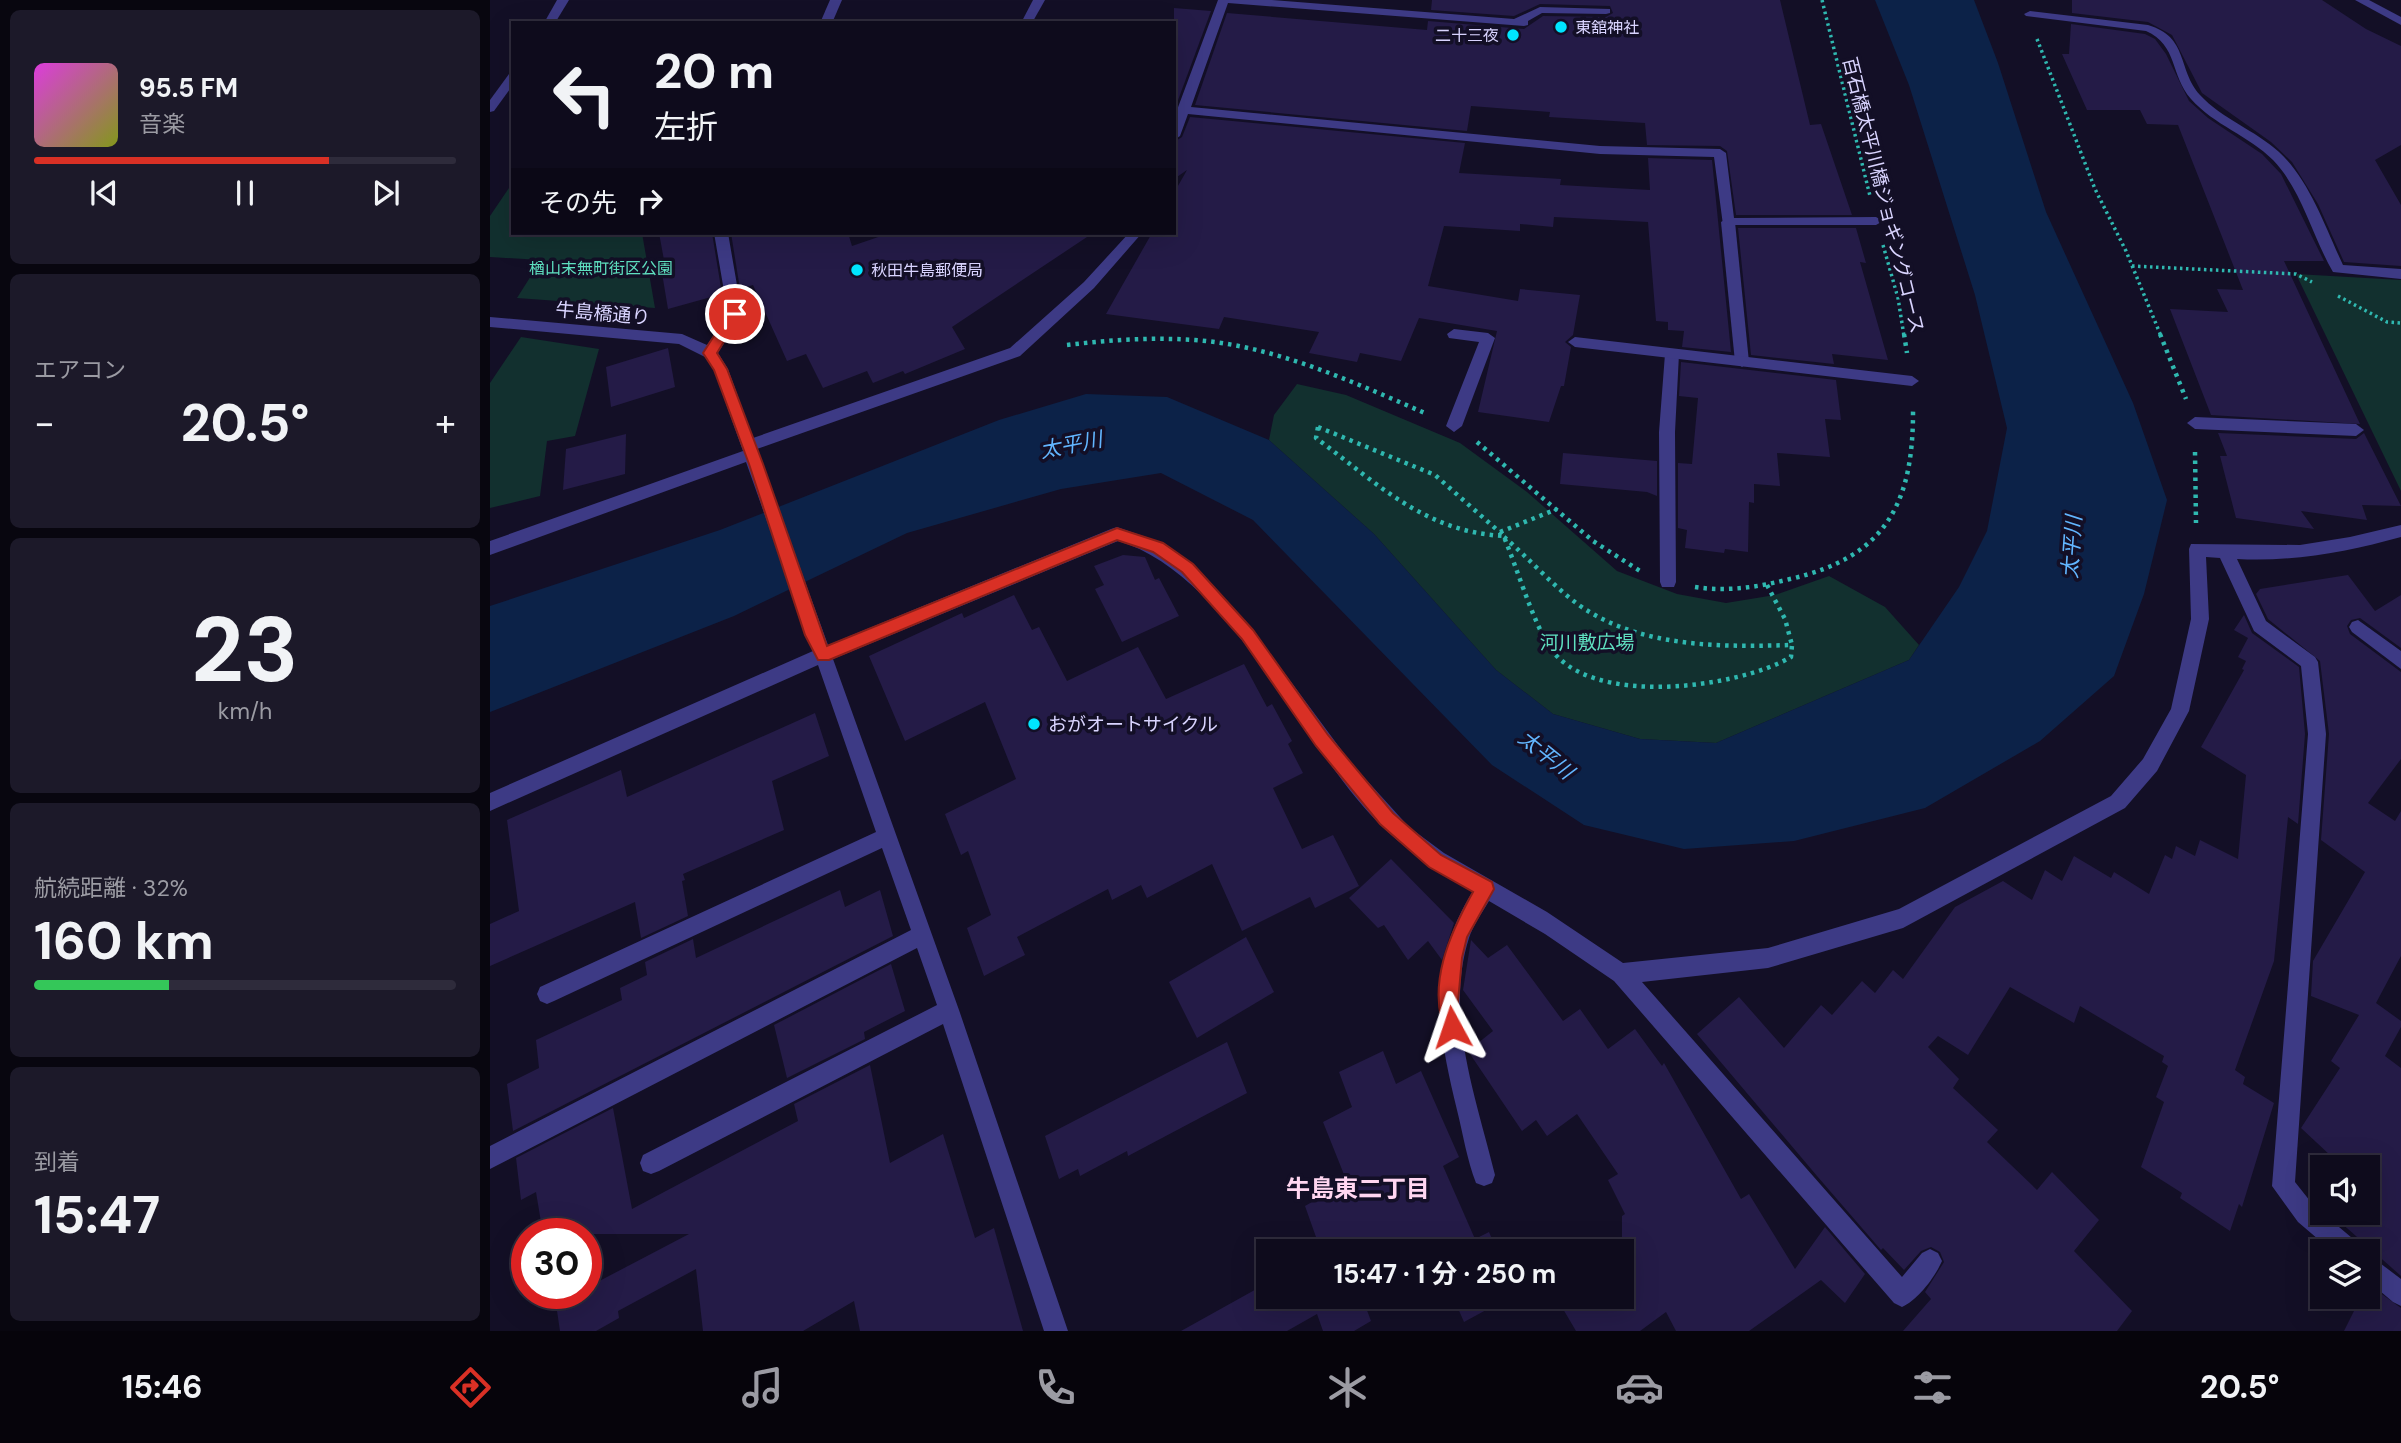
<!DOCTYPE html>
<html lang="ja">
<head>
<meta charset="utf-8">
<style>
  body { margin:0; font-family:"DM Sans","Noto Sans JP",sans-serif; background:#1c1929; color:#f1f3f6; height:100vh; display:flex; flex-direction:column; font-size:26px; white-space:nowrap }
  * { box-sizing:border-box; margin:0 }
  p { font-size:23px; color:#9b9ba3 }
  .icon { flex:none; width:38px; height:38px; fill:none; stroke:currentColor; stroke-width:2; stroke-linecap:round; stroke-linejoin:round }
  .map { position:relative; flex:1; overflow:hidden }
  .panel { display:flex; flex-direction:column; gap:10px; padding:10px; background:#08060f; width:490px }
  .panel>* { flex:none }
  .guide { position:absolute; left:21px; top:21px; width:665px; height:214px; border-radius:0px; box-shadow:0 7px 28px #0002,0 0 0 2px #2e2b3b; background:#0e0b1c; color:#f1f3f6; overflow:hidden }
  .fabs { position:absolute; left:1820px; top:1155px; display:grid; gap:14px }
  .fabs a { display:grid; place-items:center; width:70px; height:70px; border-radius:0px; background:#0e0b1c; box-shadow:0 7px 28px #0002,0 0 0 2px #2e2b3b; font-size:35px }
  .speed { position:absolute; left:21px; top:1218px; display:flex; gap:14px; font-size:35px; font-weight:700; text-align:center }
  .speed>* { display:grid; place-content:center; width:91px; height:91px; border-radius:50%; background:#0e0b1c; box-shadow:0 7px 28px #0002,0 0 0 2px #2e2b3b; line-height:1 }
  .speed .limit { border:10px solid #d22; background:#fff; color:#111 }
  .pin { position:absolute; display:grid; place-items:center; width:60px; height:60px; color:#fff; margin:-30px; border:4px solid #fff; border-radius:50%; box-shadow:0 2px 7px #0007 }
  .me { position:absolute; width:77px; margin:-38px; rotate:355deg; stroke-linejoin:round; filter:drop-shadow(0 0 5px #0008) }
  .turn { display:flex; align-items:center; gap:24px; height:147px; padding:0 28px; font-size:32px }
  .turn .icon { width:91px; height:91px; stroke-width:2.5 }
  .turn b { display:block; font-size:49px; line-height:60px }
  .then { display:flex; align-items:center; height:66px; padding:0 28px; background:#0003; gap:14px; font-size:26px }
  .big { font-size:52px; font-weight:700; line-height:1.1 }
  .panel .card { flex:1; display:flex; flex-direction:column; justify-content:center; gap:10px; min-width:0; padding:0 24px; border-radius:10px; background:#1c1929 }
  .panel .dial { align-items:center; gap:0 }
  .dial b { font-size:91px; line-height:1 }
  .song { display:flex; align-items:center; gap:21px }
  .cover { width:84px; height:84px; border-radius:10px; background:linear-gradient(135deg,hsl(300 70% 55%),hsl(70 70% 35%)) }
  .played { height:7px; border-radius:4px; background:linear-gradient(90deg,#d93025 70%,#2e2b3b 70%) }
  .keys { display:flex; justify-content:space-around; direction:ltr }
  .heat { display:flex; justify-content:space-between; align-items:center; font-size:38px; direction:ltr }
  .charge { height:10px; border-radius:5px; background:linear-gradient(90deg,#34c759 32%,#2e2b3b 0) }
  .trip { position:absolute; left:766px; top:1239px; width:378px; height:70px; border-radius:0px; background:#0e0b1c; box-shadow:0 7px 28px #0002,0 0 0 2px #2e2b3b; font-weight:700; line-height:70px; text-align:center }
  .dock { display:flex; height:112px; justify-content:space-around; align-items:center; background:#06040b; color:#9b9ba3 }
  .dock .icon { width:49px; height:49px }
  .dock .on { color:#d93025 }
  .dock b { font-size:32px; color:#f1f3f6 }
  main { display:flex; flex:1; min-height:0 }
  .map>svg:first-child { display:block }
</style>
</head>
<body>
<main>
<section class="panel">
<div class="card">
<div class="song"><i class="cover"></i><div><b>95.5 FM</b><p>音楽</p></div></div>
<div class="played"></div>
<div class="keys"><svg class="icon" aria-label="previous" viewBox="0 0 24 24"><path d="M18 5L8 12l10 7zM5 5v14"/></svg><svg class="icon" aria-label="pause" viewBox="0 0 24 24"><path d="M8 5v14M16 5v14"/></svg><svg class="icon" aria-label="next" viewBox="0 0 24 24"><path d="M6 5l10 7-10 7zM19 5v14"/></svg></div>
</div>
<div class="card"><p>エアコン</p>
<div class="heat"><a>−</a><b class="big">20.5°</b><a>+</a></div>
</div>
<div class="card dial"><b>23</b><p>km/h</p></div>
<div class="card"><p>航続距離 · 32%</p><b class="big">160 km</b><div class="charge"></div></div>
<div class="card"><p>到着</p><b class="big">15:47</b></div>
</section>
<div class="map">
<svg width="1911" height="1331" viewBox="0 0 1911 1331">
  <rect width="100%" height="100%" fill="#130f26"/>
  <g fill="#12302f">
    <path d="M23,182V233H152L165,308L27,298L51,260L0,257V216Z"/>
    <path d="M1806,274L1911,280V491Z"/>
    <path d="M31,337L109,349L85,436L57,441L50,496L0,508V383Z"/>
    <path d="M807,384L856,395L970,443L1037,492L1127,571L1187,594L1236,603L1285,595L1339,576L1395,607L1429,645L1419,660L1226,743L1150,739L1063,714L1006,670L884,534L779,440L784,415Z"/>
  </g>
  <path fill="#0c2248" d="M1385,0H1484L1508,63L1556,212L1643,403L1677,500L1654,594L1624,676L1550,741L1435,808L1304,841L1194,849L1094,825L1002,765L763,520L671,473L571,489L417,533L244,616L0,712V606L230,530L509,420L596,394L677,397L779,440L884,534L1006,670L1063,714L1150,739L1226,743L1419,660L1469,587L1497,531L1517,428L1485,295L1419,85Z"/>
  <g fill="#241b47">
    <path d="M942,0H1290L1320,125L1331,124L1362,215H1246L1237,151L1230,146L1157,145L1155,123L1059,117L1060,112L981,106L977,131L705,105L737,13L937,30L938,21L1034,29L1053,16L1116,17L1123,13L1120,6L1050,4L1024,16L941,10Z"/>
    <path d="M1582,0H1832L1876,29L1911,46V145L1885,160L1911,205V266L1854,262L1828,204L1802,162L1781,142L1712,93L1682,35L1658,22L1582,13Z"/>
    <path d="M684,8L721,11L684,111Z"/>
    <path d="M1581,24L1655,34L1665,39L1676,54L1699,101L1718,118L1772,154L1791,174L1834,261H1794L1870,424L1721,415L1680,309L1738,312L1727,289L1753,290L1688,125L1657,124L1650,110H1597L1572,54H1579Z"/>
    <path d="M700,117L975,143L969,173L1071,179L1070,185L1160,190L1158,158L1222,160L1241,352L1192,347L1194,331L1178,330V322L1166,321L1158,222L1064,217L1063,227L1030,224V231L954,226L938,286L1028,301L1030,289L1090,295L1083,335L1075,342L1081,347L1074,386H1071L1059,422L988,412L1007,331L929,318L911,361L870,353L867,362L819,353L829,332L734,317L729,329L616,314L662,233H684V193L697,170L684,179V142L692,137Z"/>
    <path d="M1248,228H1366L1376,263L1370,262L1398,360L1342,354L1344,364L1261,355Z"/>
    <path d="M169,233H222L232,294L178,309L170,261L174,260Z"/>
    <path d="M241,233H358L362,246L400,233H603L462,327L475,349L415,374L413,371L383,383L377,371L333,388L316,354L297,361L263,285L250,289Z"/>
    <path d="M178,348L185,387L121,407L116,367Z"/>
    <path d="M1191,362L1346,380L1351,420L1335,419L1340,457L1287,453L1290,486L1264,484V503L1259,502L1258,552L1235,549L1234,553L1195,548L1197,530L1188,528V463L1202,464L1208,398L1189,396Z"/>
    <path d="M1728,433L1866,439L1874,433L1911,506L1872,505L1877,520L1811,511L1824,529L1746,518L1730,456H1737Z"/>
    <path d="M136,434L135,474L73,490L76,449Z"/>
    <path d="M1073,453L1167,461V496L1157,492L1070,484Z"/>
    <path d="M633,555L655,557L665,580L669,578L689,616L632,642L605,589L614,585L604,566Z"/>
    <path d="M1858,575L1885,611L1911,595V648L1870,618L1861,620L1857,626L1860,634L1911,672V759L1878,803L1905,821L1911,811V956L1886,1003L1911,1021V1027L1895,1056L1911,1068V1276L1840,1213H1878V1167H1834L1841,1156L1811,1128L1850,1068L1841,1061L1869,1015L1821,996L1823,961L1875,872L1831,840L1839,734L1830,661L1778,619L1766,594L1770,589Z"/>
    <path d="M524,595L542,630L549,627L577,681L648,647L676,699L754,664L777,707L782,704L802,741L798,744L813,773L783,788L812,849L843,835L869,886L825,908L820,897L752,931L722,864L657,898L651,885L622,900L618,889L527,937L535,955L494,976L477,928L501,915L478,851L471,855L455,814L526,779L495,702L415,741L379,656L472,613L474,618Z"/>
    <path d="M1754,615L1762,633L1809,667L1815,734L1808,824L1798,817L1784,961L1745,1070L1755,1077L1753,1084L1784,1103L1752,1207L1749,1204L1740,1231L1690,1198L1692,1193L1651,1167L1674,1102L1666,1097L1678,1066L1672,1062L1674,1056L1590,1006L1584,1023L1520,987L1478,1055L1448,1036L1438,1047L1469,1079L1463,1088L1508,1130L1497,1142L1547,1190L1562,1172L1609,1220L1584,1251L1642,1311L1627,1331H1413L1441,1299L1435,1292L1454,1262L1450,1252L1441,1247L1431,1251L1414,1270L1393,1248L1391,1250L1327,1176L1207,1034L1249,997L1294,1048L1331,1005L1342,1015L1372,981L1385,993L1403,970L1413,979L1465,907L1513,881L1542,900L1555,870L1572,881L1584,856L1621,878L1624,872L1659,894L1675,855L1682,859L1686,846L1705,856L1710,840L1748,859L1756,775L1711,747L1754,670L1752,669L1756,661L1748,657L1758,638L1744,630Z"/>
    <path d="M325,713L339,756L282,781L294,830L193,874L195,880L192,881L198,916L151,938L145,902L0,966V924L29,911L17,820L131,770L137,797Z"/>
    <path d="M901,859L964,923L952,960L938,941L918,960L894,925L888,928L859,898Z"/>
    <path d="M350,890L355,907L390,890L403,936L23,1131L17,1084L49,1068L46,1040L132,1000L130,988L157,975L155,962L203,939L206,958Z"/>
    <path d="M756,937L784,992L707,1038L679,982Z"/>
    <path d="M981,940L998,958L1017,945L1073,1021L1090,1009L1118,1049L1145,1029L1172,1066L1174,1063L1251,1199L1259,1194L1305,1269L1335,1227L1375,1274L1355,1303L1331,1280L1259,1331H1186L1176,1312L1150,1331H1086L1066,1297H1132V1216L1135,1214L1118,1180L1128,1174L1087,1114L1057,1136L1046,1120L1032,1131L978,1051L1003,1031L973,990Z"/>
    <path d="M401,964L415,1011L374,1032L375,1039L297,1078L284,1025Z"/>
    <path d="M737,1042L757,1093L638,1156L637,1151L590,1176L588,1169L569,1179L555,1136Z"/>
    <path d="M893,1051L906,1084L931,1071L969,1157L953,1166L985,1239L999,1232L1007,1251H945L943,1246L934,1251H804L826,1237L815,1206L857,1182L833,1122L862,1107L849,1072Z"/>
    <path d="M380,1065L400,1163L453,1134L485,1238L504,1228L533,1331H370L364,1301L313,1331H213L206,1269L128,1311L129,1318L106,1331H70L66,1304L87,1293H96V1288L199,1234H53L46,1192L31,1200L26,1158L123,1108L142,1209L308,1121L304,1104Z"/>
    <path d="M779,1282V1297H872L881,1321L864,1331H833L827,1314L797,1331H691Z"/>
    <path d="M1878,1284L1911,1308V1331H1854L1871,1297H1878Z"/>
    <path d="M963,1297H1020L974,1322Z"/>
  </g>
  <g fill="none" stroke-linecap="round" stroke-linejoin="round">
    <g stroke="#2fb8b0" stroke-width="3.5" stroke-dasharray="2.5 3.5" stroke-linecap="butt">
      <path d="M1332,0L1380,196"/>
      <path d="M1547,39L1605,189L1636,251L1671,336"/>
      <path d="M1393,245L1408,298L1414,336"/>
      <path d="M1642,266L1806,274L1822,282"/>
      <path d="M1848,296L1897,322L1911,323"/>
    </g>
    <g stroke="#2fb8b0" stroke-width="4.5" stroke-dasharray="3.5 5" stroke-linecap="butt">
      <path d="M1414,334L1417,353"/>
      <path d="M1670,334L1696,399"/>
      <path d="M577,345C619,340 662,337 705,340C786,346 863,382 937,414"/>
      <path d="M828,427L945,475L1014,536C934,532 887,483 826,438Z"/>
      <path d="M987,442L1103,541L1150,571"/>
      <path d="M1705,452L1706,523"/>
      <path d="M1010,532L1067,509"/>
      <path d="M1014,537C1039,558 1071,595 1098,611C1158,648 1235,647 1302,645L1301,657C1248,688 1098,709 1059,646C1042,619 1027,568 1014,537Z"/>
      <path d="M1277,585L1295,619L1302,645"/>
      <path d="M1205,587C1238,592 1268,587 1300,579C1397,557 1424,502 1423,407"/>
    </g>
    <g fill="#3d3a85" fill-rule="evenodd">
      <path d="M1238,218L1245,222L1259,362L1252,367L1245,362L1231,222Z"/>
      <path d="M1182,349L1189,354L1185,432L1186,582L1184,587H1172L1170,582L1169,432L1175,354Z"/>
    </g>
    <g fill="#3d3a85" fill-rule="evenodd">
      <path d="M67,0H79L65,23H54Z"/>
      <path d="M340,0H352L342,23H330Z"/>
      <path d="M543,0H555L542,23H531Z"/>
      <path d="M728,0H782L1024,19L1050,7L1120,9V13L1116,14L1052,13L1038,21V25L1034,26L738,3L701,107L1110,146L1230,149L1236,153L1244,218L1386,217L1393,221L1386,225H1233L1224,157L1110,154L698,114L690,136L684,140L687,110Z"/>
      <path d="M1540,11L1658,25C1699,37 1687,69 1710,95C1732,119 1765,130 1789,152C1820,181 1835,227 1853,265L1911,269V279L1843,272C1822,236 1812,190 1783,160C1759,136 1724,125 1701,99C1680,75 1688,45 1656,31L1536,16L1534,14Z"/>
      <path d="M19,74H23V85L4,111L0,112V100Z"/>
      <path d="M224,233H238L252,314L228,353L238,369L263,438L520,348L594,282L639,233H652L604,288L530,356L267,449L338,645L621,529L627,527L667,541L695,558L719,581L764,632L861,763L919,827L954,853L1057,912L1133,963L1278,948L1409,909L1621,796L1653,759L1681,709L1701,619L1699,549L1701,544L1810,545L1860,537L1911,525V537C1857,552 1803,562 1747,559L1776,621L1825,657L1828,662L1836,734L1805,1182L1824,1206L1868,1243L1871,1251H1842L1808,1222L1782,1186L1818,734L1811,666L1764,631L1730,558L1716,557L1719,619L1699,711L1667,771L1635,808L1413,928L1278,968L1152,982L1412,1277L1432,1253L1440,1249L1448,1253L1452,1261C1445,1277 1428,1300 1412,1307L1404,1303L1124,981L1055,934L999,901C992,913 983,925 979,938C954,1015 987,1100 1005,1175L1002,1183L994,1186L986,1183C977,1160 973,1134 967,1110C947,1027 936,967 983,891C938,867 899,838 867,799C801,720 729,570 628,541L343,659L469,1010L578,1331H554L453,1024L169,1171L161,1174L153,1171L150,1163L153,1155L447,1005L427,948L0,1169V1146L421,930L392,848L64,1001L57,1004L50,1001L47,994L50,987L386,832L328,665L0,811V793L323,651L256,462L0,555V541L253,451L224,370L215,357L189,344L0,327V317L192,334L217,345L238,314Z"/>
      <path d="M964,329L998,333L1005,338L972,426L964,432L956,426L989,342L959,338L957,334Z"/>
      <path d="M1085,337L1422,376L1429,381L1422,386L1085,347L1078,342Z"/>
      <path d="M1705,417L1866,424L1874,430L1866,436L1705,429L1697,423Z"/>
      <path d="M1868,620L1911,651V669L1862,632L1859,627L1862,622Z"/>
      <path d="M1878,1254L1911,1279V1306L1903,1302L1878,1281Z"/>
    </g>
    <path fill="#3d3a85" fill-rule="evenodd" d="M1865,0H1879L1911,17V25Z"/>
  </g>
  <path fill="#d93025" stroke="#8d1f18" stroke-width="2" d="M245,310L251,314L227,353L237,369L273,464L337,646L627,528L673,543L703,564L763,630L838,735L903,813L951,855L1002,882L1004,889L977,937L972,958L968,1002L972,1027L969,1033L962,1036L956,1033C936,986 960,933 983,892L939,867L890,824L826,746L752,639L692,572L663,552L627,540L339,660H328L315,635L259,464L224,370L213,353L240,311Z"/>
  <g fill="#00e5ff" stroke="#130f26" stroke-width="2.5">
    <circle cx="1071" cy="27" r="7"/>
    <circle cx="1023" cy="35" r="7"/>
    <circle cx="367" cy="270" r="7"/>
    <circle cx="544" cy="724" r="7"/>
  </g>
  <g text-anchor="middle" stroke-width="7" stroke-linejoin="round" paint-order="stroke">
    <g font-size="16" fill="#d9d4ff" stroke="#130f26" text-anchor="start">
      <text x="1085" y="33">東舘神社</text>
      <text x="1009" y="41" text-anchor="end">二十三夜</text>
      <text x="381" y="276">秋田牛島郵便局</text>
    </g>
    <g font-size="16" fill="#5fe0c0" stroke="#130f26">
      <text x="111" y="274">楢山末無町街区公園</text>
    </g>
    <g font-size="19" fill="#d9d4ff" stroke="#130f26">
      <text transform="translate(1394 195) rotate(76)" y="7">百石橋太平川橋ジョギングコース</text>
      <text transform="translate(113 313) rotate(5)" y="7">牛島橋通り</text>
    </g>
    <g font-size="19" fill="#5fe0c0" stroke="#130f26">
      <text x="1097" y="649">河川敷広場</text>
    </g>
    <g font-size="19" fill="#d9d4ff" stroke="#130f26" text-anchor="start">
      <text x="558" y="731">おがオートサイクル</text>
    </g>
    <g font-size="21" font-style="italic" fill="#62b6ff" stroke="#130f26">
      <text transform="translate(581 445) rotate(-11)" y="7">太平川</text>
      <text transform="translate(1582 547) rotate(-86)" y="7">太平川</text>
      <text transform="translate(1056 755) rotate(39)" y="7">太平川</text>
    </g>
    <g font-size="24" font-weight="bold" fill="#ffd6f0" stroke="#130f26">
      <text x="868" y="1197">牛島東二丁目</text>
    </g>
  </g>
</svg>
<div class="fabs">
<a><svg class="icon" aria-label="sound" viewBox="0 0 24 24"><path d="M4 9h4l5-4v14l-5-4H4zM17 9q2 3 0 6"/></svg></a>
<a><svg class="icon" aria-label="layers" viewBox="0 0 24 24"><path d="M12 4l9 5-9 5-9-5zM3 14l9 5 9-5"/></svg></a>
</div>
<div class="speed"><div class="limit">30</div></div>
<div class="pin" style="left:245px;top:314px;background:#d93025"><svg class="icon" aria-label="arrive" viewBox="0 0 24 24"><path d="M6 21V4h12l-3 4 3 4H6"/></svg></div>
<svg class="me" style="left:962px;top:1027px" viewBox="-20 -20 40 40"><path d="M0-17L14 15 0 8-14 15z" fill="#d93025" stroke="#fff" stroke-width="4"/></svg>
<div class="trip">15:47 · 1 分 · 250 m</div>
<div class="guide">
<div class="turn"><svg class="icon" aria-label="left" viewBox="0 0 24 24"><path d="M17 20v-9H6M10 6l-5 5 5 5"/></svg><div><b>20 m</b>左折</div></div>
<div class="then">その先<svg class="icon" aria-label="right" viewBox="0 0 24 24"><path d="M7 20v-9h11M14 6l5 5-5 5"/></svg></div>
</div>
</div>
</main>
<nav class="dock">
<b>15:46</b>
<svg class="icon on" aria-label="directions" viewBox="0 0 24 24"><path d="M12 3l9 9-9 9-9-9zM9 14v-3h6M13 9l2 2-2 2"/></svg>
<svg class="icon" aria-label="music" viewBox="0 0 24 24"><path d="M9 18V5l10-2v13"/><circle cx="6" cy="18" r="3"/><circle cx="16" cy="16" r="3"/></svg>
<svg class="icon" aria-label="phone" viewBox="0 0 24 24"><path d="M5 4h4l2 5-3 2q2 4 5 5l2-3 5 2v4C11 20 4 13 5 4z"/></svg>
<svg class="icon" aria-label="climate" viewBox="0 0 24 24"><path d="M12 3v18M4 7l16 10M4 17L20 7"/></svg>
<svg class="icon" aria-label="car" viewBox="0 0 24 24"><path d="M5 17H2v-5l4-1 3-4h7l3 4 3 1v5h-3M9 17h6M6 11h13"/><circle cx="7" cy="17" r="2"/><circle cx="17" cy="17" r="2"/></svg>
<svg class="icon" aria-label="filters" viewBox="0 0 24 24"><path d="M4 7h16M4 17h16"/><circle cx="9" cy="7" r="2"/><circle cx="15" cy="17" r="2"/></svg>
<b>20.5°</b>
</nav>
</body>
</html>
